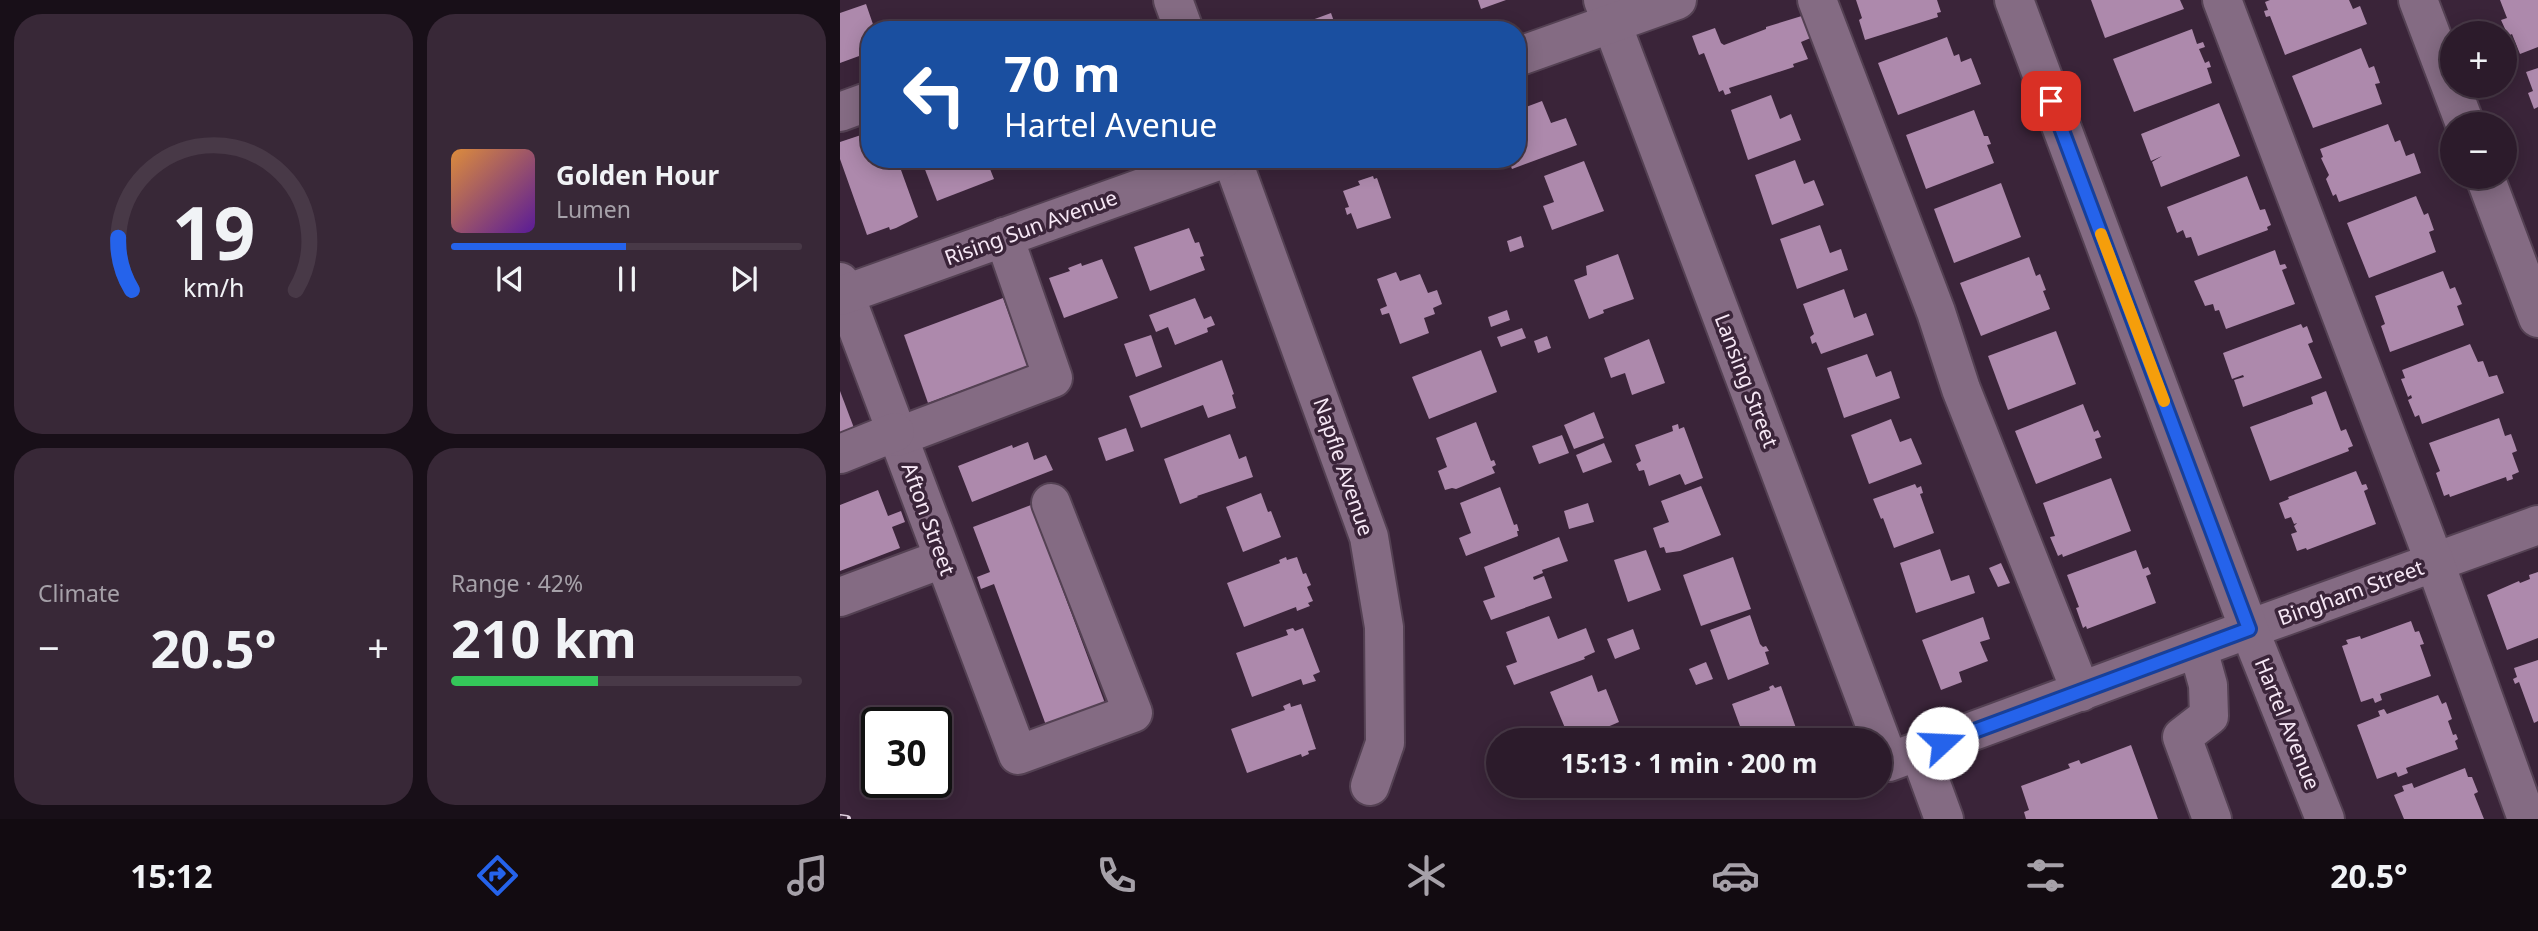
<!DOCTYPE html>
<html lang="en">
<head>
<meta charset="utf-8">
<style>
  body { margin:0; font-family:"Noto Sans",sans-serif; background:#382837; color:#f1f3f6; height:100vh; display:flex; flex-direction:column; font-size:26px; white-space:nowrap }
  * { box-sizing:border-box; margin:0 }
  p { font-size:23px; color:#a6a1a9 }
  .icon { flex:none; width:38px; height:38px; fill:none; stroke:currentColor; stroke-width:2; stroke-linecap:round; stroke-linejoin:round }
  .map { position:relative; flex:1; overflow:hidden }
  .details { display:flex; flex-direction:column; gap:14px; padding:14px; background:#180f18; width:840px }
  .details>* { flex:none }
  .top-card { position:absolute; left:21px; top:21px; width:665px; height:147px; border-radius:28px; box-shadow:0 4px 18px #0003,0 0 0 2px #483947; background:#1a4fa0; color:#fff; overflow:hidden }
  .buttons { position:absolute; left:1600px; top:21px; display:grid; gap:14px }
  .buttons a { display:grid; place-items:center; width:77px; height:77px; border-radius:50%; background:#2c1b2b; box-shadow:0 4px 18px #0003,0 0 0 2px #483947; font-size:35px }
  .speed { position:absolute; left:21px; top:707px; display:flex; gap:14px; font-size:35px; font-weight:700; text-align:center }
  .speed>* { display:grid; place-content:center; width:91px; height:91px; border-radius:50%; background:#2c1b2b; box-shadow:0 4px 18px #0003,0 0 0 2px #483947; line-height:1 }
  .speed .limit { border:4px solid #111; border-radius:10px; background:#fff; color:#111 }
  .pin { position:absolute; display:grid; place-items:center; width:60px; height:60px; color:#fff; margin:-30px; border-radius:14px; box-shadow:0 4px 10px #0006 }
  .me { position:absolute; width:77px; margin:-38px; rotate:70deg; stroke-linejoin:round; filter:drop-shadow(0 0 5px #0008) }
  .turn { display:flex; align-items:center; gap:24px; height:147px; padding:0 28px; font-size:32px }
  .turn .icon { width:91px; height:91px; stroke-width:2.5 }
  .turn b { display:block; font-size:49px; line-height:60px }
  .big { font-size:52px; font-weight:700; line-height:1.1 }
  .details .tile { flex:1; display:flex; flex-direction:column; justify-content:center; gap:10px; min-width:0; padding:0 24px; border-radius:28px; background:#382837 }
  .details .dial { align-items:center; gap:0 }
  .dial svg { height:182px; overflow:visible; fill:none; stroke:#483947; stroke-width:7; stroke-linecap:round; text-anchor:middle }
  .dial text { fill:#f1f3f6; stroke:none }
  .song { display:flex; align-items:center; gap:21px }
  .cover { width:84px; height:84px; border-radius:10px; background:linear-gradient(135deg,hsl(30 70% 55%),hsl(270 70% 35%)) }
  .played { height:7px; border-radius:4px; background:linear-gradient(90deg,#2563eb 50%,#483947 50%) }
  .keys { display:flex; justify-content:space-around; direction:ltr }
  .heat { display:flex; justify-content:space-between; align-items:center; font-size:38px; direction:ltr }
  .charge { height:10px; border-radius:5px; background:linear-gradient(90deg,#34c759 42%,#483947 0) }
  .details .tiles { flex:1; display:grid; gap:14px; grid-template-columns:repeat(2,1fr) }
  .trip { position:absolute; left:646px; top:728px; width:406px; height:70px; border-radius:35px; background:#2c1b2b; box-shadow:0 4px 18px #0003,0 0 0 2px #483947; font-weight:700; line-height:70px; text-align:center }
  .tab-bar { display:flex; height:112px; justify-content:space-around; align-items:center; background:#120b11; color:#a6a1a9 }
  .tab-bar .icon { width:49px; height:49px }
  .tab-bar .active { color:#2563eb }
  .tab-bar b { font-size:32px; color:#f1f3f6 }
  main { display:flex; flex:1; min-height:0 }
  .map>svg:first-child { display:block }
</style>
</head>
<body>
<main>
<section class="details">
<div class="tiles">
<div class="tile dial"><svg viewBox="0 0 100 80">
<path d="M14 69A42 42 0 1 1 86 69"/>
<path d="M14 69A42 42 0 0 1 8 46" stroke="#2563eb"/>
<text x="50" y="56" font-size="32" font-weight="700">19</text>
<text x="50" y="72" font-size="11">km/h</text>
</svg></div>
<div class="tile">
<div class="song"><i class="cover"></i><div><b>Golden Hour</b><p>Lumen</p></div></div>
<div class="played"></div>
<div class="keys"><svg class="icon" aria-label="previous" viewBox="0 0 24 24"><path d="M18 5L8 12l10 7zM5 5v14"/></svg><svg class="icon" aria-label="pause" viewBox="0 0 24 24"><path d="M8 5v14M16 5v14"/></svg><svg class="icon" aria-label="next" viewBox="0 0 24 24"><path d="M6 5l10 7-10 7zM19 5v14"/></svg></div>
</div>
<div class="tile"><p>Climate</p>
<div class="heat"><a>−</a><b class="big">20.5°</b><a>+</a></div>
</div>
<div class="tile"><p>Range · 42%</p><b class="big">210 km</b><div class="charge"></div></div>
</div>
</section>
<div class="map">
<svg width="1698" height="819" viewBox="0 0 1698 819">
  <rect width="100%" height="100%" fill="#3a2439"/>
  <g fill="#ad89ac">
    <path d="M638,0H666L641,9Z"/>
    <path d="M1016,0H1097L1101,12L1097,13L1098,17L1025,40L1019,20L1022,18Z"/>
    <path d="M1251,0H1340L1344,9L1265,38Z"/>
    <path d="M1430,0H1509L1513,9L1520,6L1527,24L1445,55L1430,16L1426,17L1424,11L1428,10L1425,2Z"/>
    <path d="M1660,0H1698V47L1680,54L1672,34L1668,36L1666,31L1661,20L1667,18Z"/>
    <path d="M26,4L35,30H30V52L0,63V13Z"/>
    <path d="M491,13L497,30H454L453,27Z"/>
    <path d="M965,15L973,37L961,42L968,59L953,64L954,67L889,88L891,93L885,95L883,90L879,92L864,53L859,55L852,36L875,28L881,43L884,45L926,29V27Z"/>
    <path d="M1352,29L1357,44L1363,42L1365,47L1359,49L1365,63L1369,61L1371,67L1367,68L1372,83L1294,112L1273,59Z"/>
    <path d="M1107,37L1114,56L1119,54L1121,62L1131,58L1141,84L1058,115L1038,63Z"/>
    <path d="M1521,48L1529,68L1534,66L1540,83L1535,84L1542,104L1473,128L1452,76Z"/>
    <path d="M1698,68V107L1694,109L1688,93L1693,91L1686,72Z"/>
    <path d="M931,95L940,119L951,114L961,140L908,160L891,110Z"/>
    <path d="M702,101L711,123L726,118L737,145L672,169L668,159H677V122L687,118L683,108Z"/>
    <path d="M1379,103L1400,156L1321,187L1312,162L1322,156L1311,161L1301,134Z"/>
    <path d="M1134,110L1144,136H1148L1151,144L1147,145L1154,163L1086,189L1066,135Z"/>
    <path d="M1548,124L1555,142L1560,140L1566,156L1574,153L1581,173L1499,202L1496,194L1493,196L1486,179L1489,175L1481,158L1483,157L1480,149Z"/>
    <path d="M30,132V159H57L78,217L56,228L50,230L49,227L27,235L0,159V142Z"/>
    <path d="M81,159H146L154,179L97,201Z"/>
    <path d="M189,159H237V160L213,168L211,163L193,170Z"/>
    <path d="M955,160L964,184L974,180L984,205L932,225L915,175Z"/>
    <path d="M744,161L764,211L712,230L703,206L714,202L704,176Z"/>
    <path d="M533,176L534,179L537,178L551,218L517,229L511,213L507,215L505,208L509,207L503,191L520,185L518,181Z"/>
    <path d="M1407,176L1420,210L1425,209L1431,225L1427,227L1428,230L1358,256L1351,237L1346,238L1343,230L1337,233L1327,207Z"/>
    <path d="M1161,183L1181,237L1114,263L1094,209Z"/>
    <path d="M1576,196L1584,215L1588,213L1594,230L1589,232L1596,252L1529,278L1507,223Z"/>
    <path d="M980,225L990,253L1001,249L1008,270L957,289L940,239Z"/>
    <path d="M349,228L355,243L359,242L361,248L364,256L360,257L365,270L310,291L294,247Z"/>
    <path d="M681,236L684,247L670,252L667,241Z"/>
    <path d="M1435,250L1440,265L1445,264L1447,268L1442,270L1455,304L1386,329L1379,310L1375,311L1373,304L1365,306L1354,281Z"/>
    <path d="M778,254L794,299L763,310L764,313L749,319L734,280L747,275L746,266Z"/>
    <path d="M1189,257L1196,276L1200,274L1206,290L1203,291L1210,309L1141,336L1120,283Z"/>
    <path d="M262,259L278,298L224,318L209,278L230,271L228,268L241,263L242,266Z"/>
    <path d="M1603,271L1610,289L1615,287L1622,304L1617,306L1624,325L1550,352L1541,326L1545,324L1535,296Z"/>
    <path d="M556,272L560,281L580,274L588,293L597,290L602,304L593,308L595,314L584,318L589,333L560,344L549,313L542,315L540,309L547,306L537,279Z"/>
    <path d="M1004,289L1014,318L1026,313L1034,335L981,354L976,342L972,344L970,337L974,334L963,304Z"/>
    <path d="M163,298L188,366L88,403L64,335Z"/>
    <path d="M355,298L364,319L371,316L375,325L367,328L368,332L335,345L328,327L316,332L309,315Z"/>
    <path d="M667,310L670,320L651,327L648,317Z"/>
    <path d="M1461,324L1463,328L1467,326L1473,342L1468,344L1482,378L1403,407L1394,380L1404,377L1403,375L1392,379L1383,353Z"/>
    <path d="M682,328L686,338L661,347L657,337Z"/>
    <path d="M1216,331L1236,384L1168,410L1148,356Z"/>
    <path d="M311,335L322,367L296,377L284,344Z"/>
    <path d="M707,336L711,348L698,353L694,341Z"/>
    <path d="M809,339L825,383L792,395L785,373L771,378L764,358Z"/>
    <path d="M1630,344L1638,362L1643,361L1649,377L1657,375L1664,393L1582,424L1579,415L1575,417L1568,400L1572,398L1571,395L1568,397L1561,379L1565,378L1562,370Z"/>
    <path d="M641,350L657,392L589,419L572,377Z"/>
    <path d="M1027,354L1036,377L1051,371L1060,398L1004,418L987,368Z"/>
    <path d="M382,360L394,394L392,395L396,408L368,418L363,405L301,428L289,396Z"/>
    <path d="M0,391L14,428L0,433Z"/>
    <path d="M1486,391L1501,431L1506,429L1513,446L1508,448L1509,451L1430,481L1410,427L1473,404L1471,397Z"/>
    <path d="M1243,404L1254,432L1258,430L1261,437L1255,439L1262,458L1196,484L1175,431Z"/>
    <path d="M754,412L764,438L734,449L724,425Z"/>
    <path d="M1659,418L1665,436L1671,434L1675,445L1677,451L1672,453L1679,472L1672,475L1673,479L1667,481L1666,477L1610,497L1609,494L1604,496L1596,473L1600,471L1589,443Z"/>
    <path d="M1051,419L1060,442L1071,438L1082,464L1029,484L1011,435Z"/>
    <path d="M636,422L651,461L654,460L656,465L652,467L655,473L616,489L612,488L605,490L598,471L607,467L596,438Z"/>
    <path d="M838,424L839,429L844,427L863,478L845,485L840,474L809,486L804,470L799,471L796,464L801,461L795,445L833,431L832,426Z"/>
    <path d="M286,428L294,451L266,461L258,438Z"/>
    <path d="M390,434L399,459L406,456L413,477L357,496L358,497L340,504L324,459Z"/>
    <path d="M722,435L729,453L699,464L692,446Z"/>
    <path d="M188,442L194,460L206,455L213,470L132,502L118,466L172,445L173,448Z"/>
    <path d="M764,443L772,462L743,473L736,455Z"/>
    <path d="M1516,471L1522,485L1526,484L1528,489L1524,491L1536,524L1467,550L1466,548L1457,551L1451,534L1457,532L1454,526L1457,523L1454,524L1451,517L1445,519L1439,503L1449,499L1448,497Z"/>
    <path d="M1271,478L1291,531L1223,557L1222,554L1218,556L1210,537L1215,536L1203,503Z"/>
    <path d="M1075,484L1077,488L1081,486L1083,493L1080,494L1094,533L1054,548L1043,518L1041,519L1033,499Z"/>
    <path d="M861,486L881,535L840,551L826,553L824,547L820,548L813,528L829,522L821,501Z"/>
    <path d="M660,487L674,525L677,524L679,531H677L678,536L626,556L619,538L631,533L620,503Z"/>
    <path d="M38,490L48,516L61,511L65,522L52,527L60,548L0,571V505Z"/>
    <path d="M421,493L428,512L431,511L441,537L403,552L386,507Z"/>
    <path d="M748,503L754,522L729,529L724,511Z"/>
    <path d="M191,505L266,706L207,728L154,584L141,589L137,577L150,572L133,527Z"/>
    <path d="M719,537L728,561L702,570L703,573L693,577L694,580L704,576L712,598L651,620L643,601L655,597L644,567Z"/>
    <path d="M1100,549L1111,581L1129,575L1135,593L1076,613L1060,563Z"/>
    <path d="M806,550L821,590L788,602L774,560Z"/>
    <path d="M1296,550L1303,569L1308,567L1311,574L1306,576L1316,603L1247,629L1246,626L1243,628L1236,608L1239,607L1227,575Z"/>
    <path d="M446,557L447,560L457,557L463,574L466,573L471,585L467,587L473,601L468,603L470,606L457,611L456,607L404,627L387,583L440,563L439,560Z"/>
    <path d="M893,557L911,609L861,626L843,575Z"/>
    <path d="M1161,563L1170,583L1158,587L1149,568Z"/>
    <path d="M1698,572V638L1667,650L1647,595L1679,581L1680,583L1690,579L1689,575Z"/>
    <path d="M910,615L920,644L923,647L926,646L929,651L925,652L929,664L888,680L870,630Z"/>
    <path d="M709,616L718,639L746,628L755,652L744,657L745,659L674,685L666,666L677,662L666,632Z"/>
    <path d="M1143,617L1150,639L1140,642L1148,661L1119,672L1122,682L1101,690L1082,640Z"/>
    <path d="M1571,621L1575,632L1579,631L1584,644L1580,645L1591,676L1540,694L1542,700L1535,703L1533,698L1521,702L1502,646L1508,644L1506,640L1520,636L1521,639Z"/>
    <path d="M453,628L455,631L463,628L480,672L473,675L476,681L463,685L461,679L412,697L396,653L448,635L446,630Z"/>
    <path d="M793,629L800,649L775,659L767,639Z"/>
    <path d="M1698,660V721L1694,723L1679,682L1675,684L1673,679L1677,677L1674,668Z"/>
    <path d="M866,662L873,679L856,685L849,669Z"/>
    <path d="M752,675L758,692L766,689L779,722L765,728L770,740H725L721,729L725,728L710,692Z"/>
    <path d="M933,685L935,688L941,686L956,728L918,740H905L892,704L930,690L929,687Z"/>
    <path d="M1598,695L1602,704L1606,702L1612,719L1608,721L1613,735L1616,734L1618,739L1615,741L1618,749L1566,768L1568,773L1558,777L1556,772L1537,779L1517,725L1540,716L1538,711L1544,709L1547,714Z"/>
    <path d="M450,703L451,707L461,704L476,749L468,751L469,754L462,757L461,754L407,773L391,729L445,710L443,706Z"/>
    <path d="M1291,745L1318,819H1186L1184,812L1189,810L1181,786L1230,768L1228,764L1239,760L1241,764Z"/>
    <path d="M1625,768L1628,777H1632L1638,792L1634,794L1644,819H1564L1554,795L1564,791L1562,786L1572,783L1574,788Z"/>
  </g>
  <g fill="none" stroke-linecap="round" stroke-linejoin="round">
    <defs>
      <g id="minor">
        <path d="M333,0L344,30"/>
        <path d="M763,0L1049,762L1409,629L1698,525"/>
        <path d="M977,0L1096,312L1121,389L1241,692"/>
        <path d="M1174,0L1409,629L1485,819"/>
        <path d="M1382,0L1595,563L1687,819"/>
        <path d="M1578,0L1625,124"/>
        <path d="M677,57L837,0"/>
        <path d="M0,112L30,101"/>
        <path d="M392,159L529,537L544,627L545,743L530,786"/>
        <path d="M1645,177L1698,318"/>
        <path d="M0,282L178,755L293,713L211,503"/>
        <path d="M0,296L383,159"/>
        <path d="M57,437L213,378L164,237"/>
        <path d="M0,454L55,432"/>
        <path d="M0,597L102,559"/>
        <path d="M1358,649L1368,685L1369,716L1342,737L1372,819"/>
        <path d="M1079,751L1104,819"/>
      </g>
    </defs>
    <use href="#minor" stroke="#544153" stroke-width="42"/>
    <use href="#minor" stroke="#846b83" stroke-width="38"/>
    <defs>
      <path id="rail" d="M0,818L7,819"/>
    </defs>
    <use href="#rail" stroke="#dfcfde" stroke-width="8"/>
    <use href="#rail" stroke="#3a2439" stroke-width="5" stroke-dasharray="16" stroke-linecap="butt"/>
  </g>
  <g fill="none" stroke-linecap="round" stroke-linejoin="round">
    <defs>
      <path id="route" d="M1102,743L1409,629L1211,101"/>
    </defs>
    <use href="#route" stroke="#184099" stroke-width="18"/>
    <use href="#route" stroke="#2563eb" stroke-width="12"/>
    <path stroke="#f59e0b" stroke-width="12" d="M1261,234L1324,401"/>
  </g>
  <g text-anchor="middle" stroke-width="7" stroke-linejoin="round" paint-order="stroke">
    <g font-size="21" fill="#f6e7f5" stroke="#3a2439">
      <text transform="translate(191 228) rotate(-20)" y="7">Rising Sun Avenue</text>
      <text transform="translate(906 381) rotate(69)" y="7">Lansing Street</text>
      <text transform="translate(503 467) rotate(71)" y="7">Napfle Avenue</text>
      <text transform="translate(88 519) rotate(70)" y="7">Afton Street</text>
      <text transform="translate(1511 593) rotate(-20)" y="7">Bingham Street</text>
      <text transform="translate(1447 724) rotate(68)" y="7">Hartel Avenue</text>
    </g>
  </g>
</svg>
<div class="buttons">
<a>+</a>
<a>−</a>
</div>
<div class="speed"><div class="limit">30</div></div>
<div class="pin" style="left:1211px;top:101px;background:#d93025"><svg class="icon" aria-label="arrive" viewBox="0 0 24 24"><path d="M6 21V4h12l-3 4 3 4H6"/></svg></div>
<svg class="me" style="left:1102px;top:743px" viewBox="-20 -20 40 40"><circle r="19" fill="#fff"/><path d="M0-13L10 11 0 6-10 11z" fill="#2563eb"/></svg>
<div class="trip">15:13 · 1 min · 200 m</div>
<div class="top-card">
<div class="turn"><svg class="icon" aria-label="left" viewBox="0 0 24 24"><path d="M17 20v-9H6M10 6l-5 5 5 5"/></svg><div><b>70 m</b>Hartel Avenue</div></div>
</div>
</div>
</main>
<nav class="tab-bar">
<b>15:12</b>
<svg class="icon active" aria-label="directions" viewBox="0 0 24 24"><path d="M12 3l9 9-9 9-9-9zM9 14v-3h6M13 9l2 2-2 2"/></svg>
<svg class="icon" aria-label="music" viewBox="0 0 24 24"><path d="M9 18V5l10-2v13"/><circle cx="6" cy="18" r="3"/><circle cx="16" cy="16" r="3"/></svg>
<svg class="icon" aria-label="phone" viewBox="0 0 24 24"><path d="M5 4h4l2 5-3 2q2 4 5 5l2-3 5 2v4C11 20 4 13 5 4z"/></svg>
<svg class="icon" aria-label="climate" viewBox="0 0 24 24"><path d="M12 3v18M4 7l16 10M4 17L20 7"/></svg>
<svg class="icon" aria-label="car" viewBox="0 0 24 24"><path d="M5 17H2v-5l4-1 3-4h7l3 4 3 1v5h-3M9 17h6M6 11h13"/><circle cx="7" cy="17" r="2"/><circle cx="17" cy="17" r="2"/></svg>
<svg class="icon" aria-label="filters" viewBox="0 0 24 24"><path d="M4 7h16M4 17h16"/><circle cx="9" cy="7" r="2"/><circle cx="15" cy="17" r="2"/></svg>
<b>20.5°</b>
</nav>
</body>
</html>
